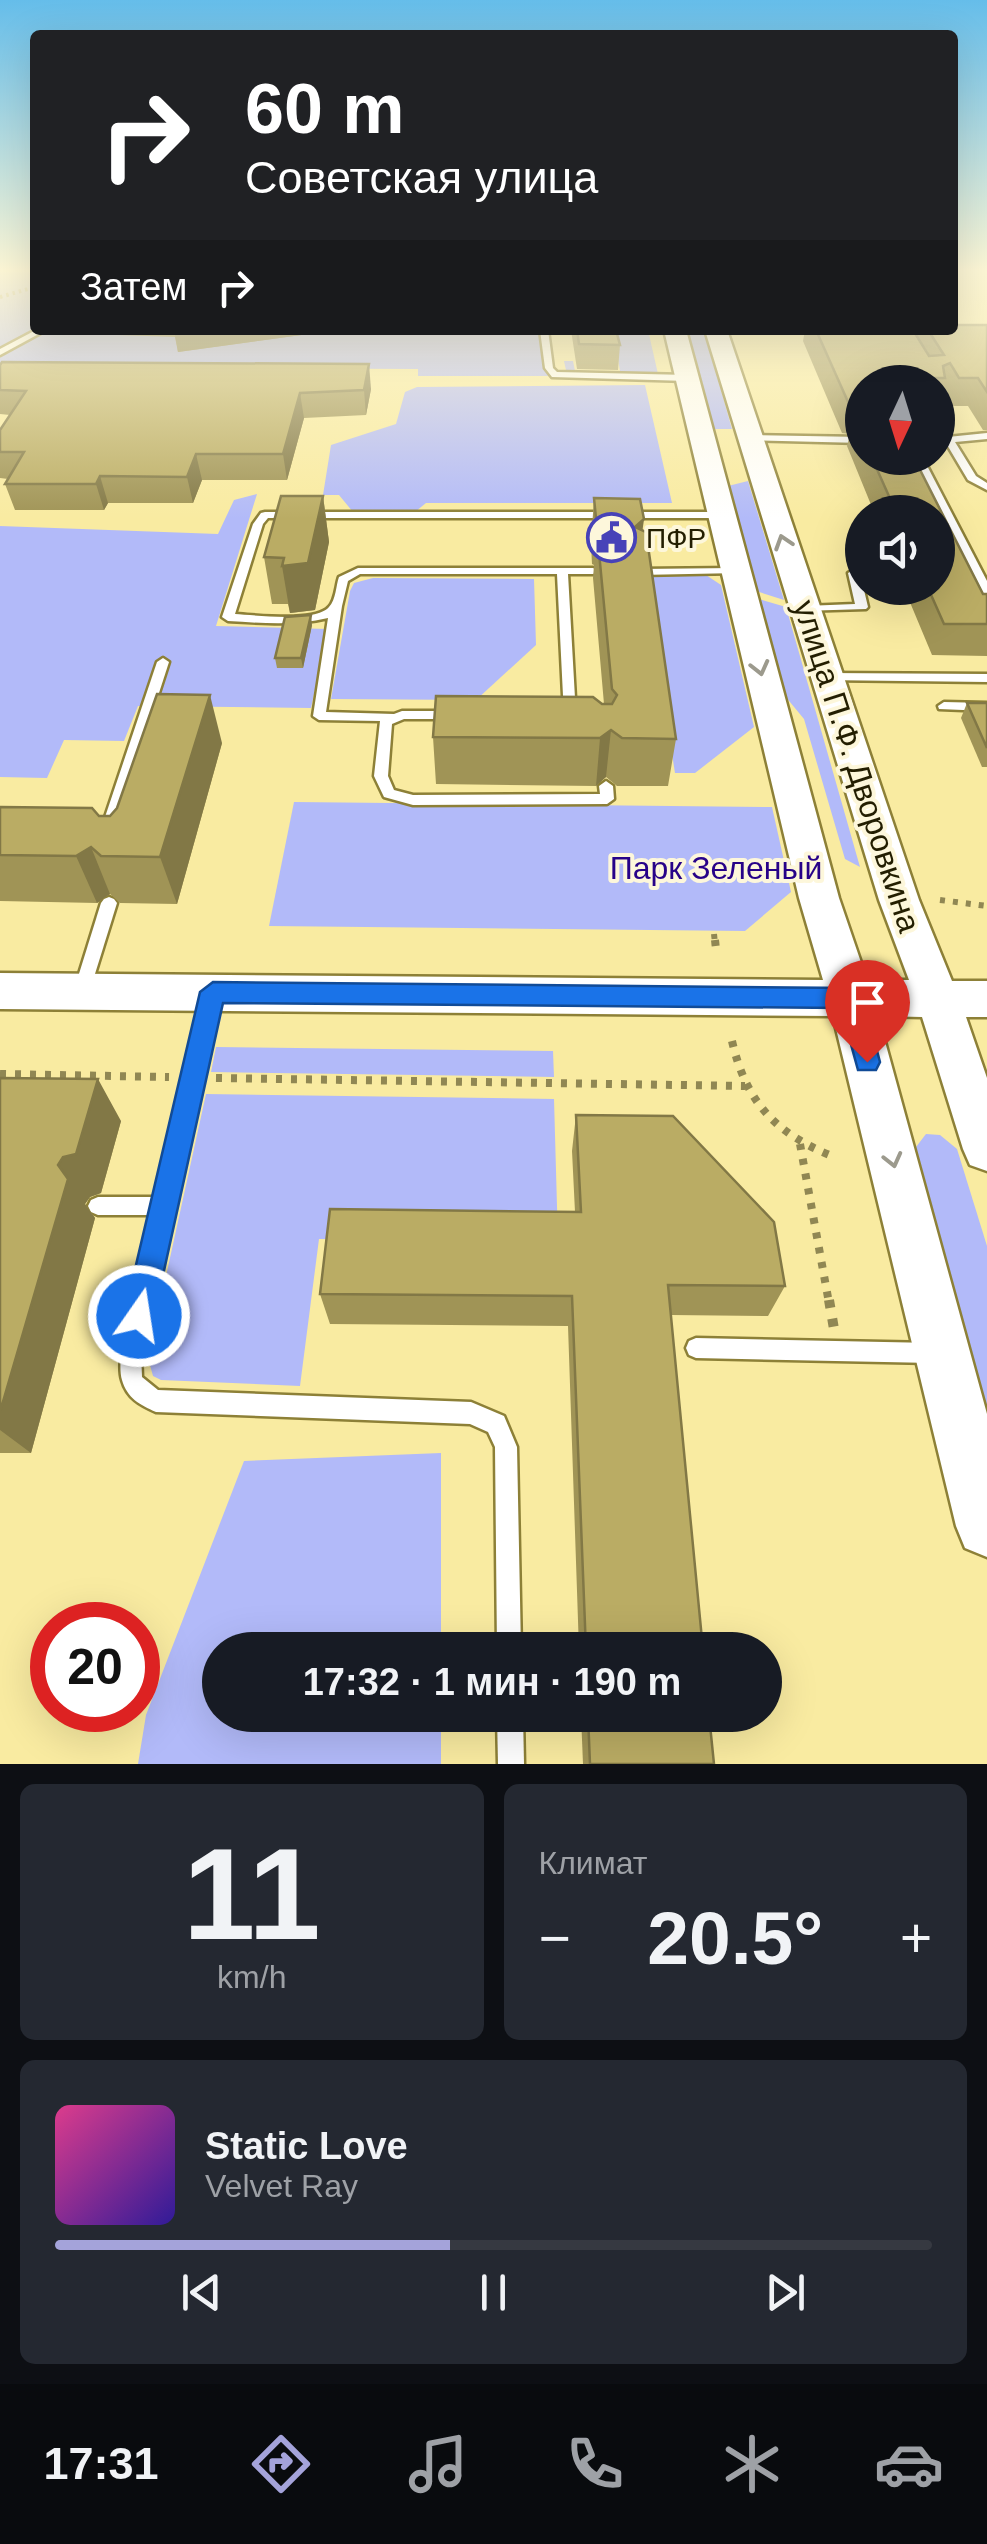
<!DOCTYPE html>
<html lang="ru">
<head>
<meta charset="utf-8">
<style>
  body { margin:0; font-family:Helvetica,sans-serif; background:#242831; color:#f1f3f6; height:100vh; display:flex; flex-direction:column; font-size:38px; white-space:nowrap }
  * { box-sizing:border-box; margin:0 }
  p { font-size:32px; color:#9ea1a6 }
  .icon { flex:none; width:55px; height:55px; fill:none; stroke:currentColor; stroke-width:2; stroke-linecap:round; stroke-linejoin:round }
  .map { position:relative; height:1764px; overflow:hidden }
  .panel { display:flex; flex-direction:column; gap:20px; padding:20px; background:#0d0f14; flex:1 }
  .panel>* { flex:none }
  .banner { position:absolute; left:30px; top:30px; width:928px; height:305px; border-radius:10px; box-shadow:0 10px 40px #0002; background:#202124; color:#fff; overflow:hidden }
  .needle { width:65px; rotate:184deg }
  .buttons { position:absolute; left:845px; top:365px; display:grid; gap:20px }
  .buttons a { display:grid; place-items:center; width:110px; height:110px; border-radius:50%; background:#171b24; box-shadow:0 10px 40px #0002; font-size:50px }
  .speed { position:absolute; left:30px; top:1602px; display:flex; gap:20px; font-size:50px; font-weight:700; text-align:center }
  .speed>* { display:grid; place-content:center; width:130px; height:130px; border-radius:50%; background:#171b24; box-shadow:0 10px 40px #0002; line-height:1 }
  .speed .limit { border:15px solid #d22; background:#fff; color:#111 }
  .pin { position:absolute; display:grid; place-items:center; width:85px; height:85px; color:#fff; margin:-102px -42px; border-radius:50% 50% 50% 0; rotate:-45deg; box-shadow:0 0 10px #0007 }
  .pin .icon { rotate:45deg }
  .me { position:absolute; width:110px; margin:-55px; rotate:13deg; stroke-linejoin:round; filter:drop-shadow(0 0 8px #0008) }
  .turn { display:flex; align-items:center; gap:35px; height:210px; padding:0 50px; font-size:45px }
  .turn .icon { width:130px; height:130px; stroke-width:2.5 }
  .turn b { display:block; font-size:70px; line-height:85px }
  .then { display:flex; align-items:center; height:95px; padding:0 50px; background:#0003; gap:20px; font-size:38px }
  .big { font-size:75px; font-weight:800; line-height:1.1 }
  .panel .card { flex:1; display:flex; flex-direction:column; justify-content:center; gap:15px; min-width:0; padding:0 35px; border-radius:15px; background:#242831 }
  .panel .dial { align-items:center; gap:0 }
  .dial b { font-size:130px; line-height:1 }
  .song { display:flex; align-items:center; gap:30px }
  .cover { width:120px; height:120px; border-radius:15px; background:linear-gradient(135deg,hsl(330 70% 55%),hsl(250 70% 35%)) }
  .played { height:10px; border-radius:5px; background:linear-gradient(90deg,#a4a3da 45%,#363941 45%) }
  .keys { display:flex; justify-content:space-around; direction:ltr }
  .heat { display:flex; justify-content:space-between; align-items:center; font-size:55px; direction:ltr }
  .panel .tiles { flex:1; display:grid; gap:20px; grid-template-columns:1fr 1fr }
  .card:last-child { grid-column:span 2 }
  .trip { position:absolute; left:202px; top:1632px; width:580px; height:100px; border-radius:50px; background:#171b24; box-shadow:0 10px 40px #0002; font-weight:800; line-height:100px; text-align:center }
  .tab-bar { display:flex; height:160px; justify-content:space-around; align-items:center; background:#090b0e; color:#9ea1a6 }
  .tab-bar .icon { width:70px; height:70px }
  .tab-bar .active { color:#a4a3da }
  .tab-bar b { font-size:45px; color:#f1f3f6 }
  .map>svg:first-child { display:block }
</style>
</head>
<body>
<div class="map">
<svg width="987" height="1764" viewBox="0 0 987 1764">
  <rect width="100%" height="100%" fill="#f9eba1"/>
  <g fill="#b2baf9">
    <path d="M0,272H35V330H539L548,376H418V369L0,367Z"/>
    <path d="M613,330H648L658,374L567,375L564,361H573L575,371H620Z"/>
    <path d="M685,330H704L732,429H712Z"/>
    <path d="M645,385L672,503H426L415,512H353L339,495H323L331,445L396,424L405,392L417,387Z"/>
    <path d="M748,481L784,600L756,591L728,486Z"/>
    <path d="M257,494L216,626L328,629L311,708L138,706L124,741L64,740L47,778L0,777V526L218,534L234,500Z"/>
    <path d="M644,575H706L721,585L754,727L695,773H675Z"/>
    <path d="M373,578L534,579L536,645L476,700L331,699L350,591L354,583Z"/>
    <path d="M759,599L786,607L860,867L845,859L804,719L785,696Z"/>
    <path d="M294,802L772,807L791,892L745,931L269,926Z"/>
    <path d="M216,1047L553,1051L554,1077L211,1072Z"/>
    <path d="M206,1094L554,1099L558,1242L319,1239L300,1386L161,1380L153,1376L148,1358Z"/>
    <path d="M926,1134L940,1135L957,1149L987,1246V1410L916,1147Z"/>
    <path d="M441,1453V1650H220V1715H441V1764H138L146,1715L244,1461Z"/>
  </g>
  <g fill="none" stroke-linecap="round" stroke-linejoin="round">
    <defs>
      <g id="service">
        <path d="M36,330H46L0,355V349Z"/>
        <path d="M540,330H548L553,368L557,372L688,375L692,378L688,381L552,377L545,368Z"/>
        <path d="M938,394L947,403L945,405L938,403Z"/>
        <path d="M987,433V439L955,442L976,476L987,483V490L968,480L946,443L938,444V438Z"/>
        <path d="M750,435L862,437V443L747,440V436Z"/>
        <path d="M913,458H923L987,581V595L981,592Z"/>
        <path d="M265,512H722L727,515L722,518H268L263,524L235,614C255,615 315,623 329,607C336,600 336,585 339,577L358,568H593L599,571L593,574H568L576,716L570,720L564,716L557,574H360L348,581L342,606L326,712L394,714L402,711H452L458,715L452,719H404L392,724L388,776L394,790L413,795L600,794L599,786L606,781L613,786L614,799L607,804L413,805L384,797L374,776L380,721L319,720L313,716L328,618C295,626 262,623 228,621L222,617L253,524L261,513Z"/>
        <path d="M735,568L741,571L739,573L639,575L633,572L639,569Z"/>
        <path d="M854,570L860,573L868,607L866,609L801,611L799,609L805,606L855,604L848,573Z"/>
        <path d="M163,658L169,662L115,829L108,834L103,833L101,829L157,662Z"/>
        <path d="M826,673L987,674V682L822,680L820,677Z"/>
        <path d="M944,702L987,703V711L939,709L938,706Z"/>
        <path d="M109,897L114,899L117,903L90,990L88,995L82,997L76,995L74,990L101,903L104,899Z"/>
        <path d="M213,985L219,987L221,992L141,1352L142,1377L158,1390L471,1402L504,1416L517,1447L521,1650H497L495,1447L488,1432L470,1424L156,1412C140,1405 127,1398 122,1380C113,1352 145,1249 153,1215H98L91,1212L88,1206L91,1200L98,1197H157L205,992L207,987Z"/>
        <path d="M696,1338L933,1343L940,1346L943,1353L940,1360L933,1363L696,1358L689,1355L686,1348L689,1341Z"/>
        <path d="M497,1715H523L524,1764H498Z"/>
      </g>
      <path id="tertiary" d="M664,330H686L839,898L867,980H909L879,900L705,330H727L919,900L952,981H987V1017H966L987,1078V1171L970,1165L963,1149L922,1017L878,1016L987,1414V1557L965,1548L956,1526L833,1016L0,1009V973L823,980L799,898Z"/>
    </defs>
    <use href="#service" stroke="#8d8037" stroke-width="5"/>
    <use href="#tertiary" stroke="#8d8037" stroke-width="5"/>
    <path stroke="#908753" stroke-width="4" stroke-dasharray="2.5 4" stroke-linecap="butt" d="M0,297L35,287"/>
    <g stroke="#908753" stroke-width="6" stroke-dasharray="5 8" stroke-linecap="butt">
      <path d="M940,900L987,906"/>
      <path d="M714,934L715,943"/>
    </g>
    <g stroke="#908753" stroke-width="8" stroke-dasharray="6 9" stroke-linecap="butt">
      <path d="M715,940L716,949"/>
      <path d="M732,1041C746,1102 775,1133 832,1156"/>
      <path d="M0,1074L169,1077"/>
      <path d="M216,1078L745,1086"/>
      <path d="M800,1144L829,1303"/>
    </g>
    <path stroke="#908753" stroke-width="10" stroke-dasharray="8 11" stroke-linecap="butt" d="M829,1300L834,1329"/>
    <use href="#service" fill="#fff" fill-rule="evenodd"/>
    <use href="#tertiary" fill="#fff" fill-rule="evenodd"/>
  </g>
  <g fill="#a09456">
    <path d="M987,325V430H983L968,406H949L941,391L938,401V382H862V458H914L983,594H987V656L932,655L904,588H938V512H874L847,446L850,434L842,433L803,341L805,330H952Z"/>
    <path d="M116,330H338L178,352L175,337L117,335Z"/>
    <path d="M571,330H616L620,345L618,370L577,369Z"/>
    <path d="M0,365L371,389L366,415L304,418L287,480H202L193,503H108L104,510H15L5,484L8,479L0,478V430L10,415L0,414Z"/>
    <path d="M323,496L329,542L315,610L290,613L288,604H272L264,557Z"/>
    <path d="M594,498L642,531L676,739L668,786H617L606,777L596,786L436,784L433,737L604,704L593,578L594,565L592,564L591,544Z"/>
    <path d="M312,625L303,668H277L275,658Z"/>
    <path d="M967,703H987V767H982L961,718Z"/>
    <path d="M222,743L177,904L120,903L110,894L97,903L0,901V807L110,816Z"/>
    <path d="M0,1078L121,1121L101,1193L90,1197L85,1204L95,1218L31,1453H0Z"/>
    <path d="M576,1115L785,1286L768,1316L671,1315L703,1650H579L568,1326L330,1324L320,1294L575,1212L572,1151Z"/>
    <path d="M581,1715H709L714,1764H583Z"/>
  </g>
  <g fill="#827846">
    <path d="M174,330H338L178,352Z"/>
    <path d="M369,364L371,389L366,415L364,390Z"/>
    <path d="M300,393L304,418L287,480L283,454Z"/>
    <path d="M196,454L202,480L193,503L187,477Z"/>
    <path d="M100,476L108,503L104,510L96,484Z"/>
    <path d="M323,496L329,542L315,610L290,613L282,566Z"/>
    <path d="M644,519L638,565L635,527Z"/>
    <path d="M311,615L312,625L303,668L301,658Z"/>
    <path d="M210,695L222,743L177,904L160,857Z"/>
    <path d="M611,730L606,777L596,786L600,738Z"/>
    <path d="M91,847L110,894L97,903L76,856Z"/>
    <path d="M98,1079L121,1121L101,1193L90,1197L85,1204L95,1218L31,1453L0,1430V1412L58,1165L63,1157Z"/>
  </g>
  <g fill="#baac64" stroke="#827846" stroke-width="2.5">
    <path d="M952,325H987V392L978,378H959L950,363L943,366L945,378H919L922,382H862V406L849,404L816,330H913L929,356L944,355L928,330H952Z"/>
    <path d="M577,330H616L620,345L579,344Z"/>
    <path d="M2,362L369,364L364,390L300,393L283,454H196L187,477L100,476L96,484H5L24,452H0V430L26,391L0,390V365Z"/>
    <path d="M855,417H862V436Z"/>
    <path d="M872,458H914L983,594H987V624H944L928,588H938V512H896Z"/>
    <path d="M281,496H323L308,563L282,566L284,558L264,557Z"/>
    <path d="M594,498L640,499L644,519L635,527L646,532L676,739L622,738L611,730L600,738L433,737L436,696L593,697L602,704H612L617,695L612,689L597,531L607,524L596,518Z"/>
    <path d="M311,615L301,658H275L285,617Z"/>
    <path d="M157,694L210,695L160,857L101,856L91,847L76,856L0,855V807L92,808L99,816H110L117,808Z"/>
    <path d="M967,703H987V748Z"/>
    <path d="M0,1078L98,1079L76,1154L63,1157L58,1165L68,1179L0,1412Z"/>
    <path d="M576,1115L673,1116L774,1222L785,1286L668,1285L703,1650H586L572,1296L320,1294L330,1209L581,1212Z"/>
    <path d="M588,1715H709L714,1764H590Z"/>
  </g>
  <defs><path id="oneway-chevron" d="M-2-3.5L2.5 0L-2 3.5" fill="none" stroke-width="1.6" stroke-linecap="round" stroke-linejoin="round" transform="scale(2.5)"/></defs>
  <g stroke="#9c9a8d">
    <use href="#oneway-chevron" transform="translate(783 542) rotate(-108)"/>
    <use href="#oneway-chevron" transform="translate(760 668) rotate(76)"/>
    <use href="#oneway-chevron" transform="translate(893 1160) rotate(76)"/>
  </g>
  <linearGradient id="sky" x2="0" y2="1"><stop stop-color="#65bdea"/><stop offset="0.52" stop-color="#fcf6d5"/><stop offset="1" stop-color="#fcf6d5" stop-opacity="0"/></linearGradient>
  <rect width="987" height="519" fill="url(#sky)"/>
  <path fill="#1a73e8" stroke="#114b97" stroke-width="2.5" d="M213,982L851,988L863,998L880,1062L876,1070H858L841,1008L223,1003L154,1316L150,1327L139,1331L128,1327L124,1316L200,992Z"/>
  <defs>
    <symbol id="civic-ring" viewBox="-11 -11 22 22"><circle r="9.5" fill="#fdf7db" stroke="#4742b8" stroke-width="1.5"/><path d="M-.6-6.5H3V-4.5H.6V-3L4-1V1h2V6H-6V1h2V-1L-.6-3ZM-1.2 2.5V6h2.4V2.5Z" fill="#4742b8"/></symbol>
  </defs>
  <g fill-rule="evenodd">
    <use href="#civic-ring" x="584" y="510" width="55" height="55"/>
  </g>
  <g text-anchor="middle" stroke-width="8" stroke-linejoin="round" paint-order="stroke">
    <g font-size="28" fill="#231e01" stroke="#fdf7db" text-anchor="start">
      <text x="646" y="548">ПФР</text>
    </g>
    <g font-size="32" fill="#231e01" stroke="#fdf7db">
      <text transform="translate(857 766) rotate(72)" y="11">улица П.Ф. Дворовкина</text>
    </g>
    <g font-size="32" fill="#270288" stroke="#fdf7db">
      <text x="716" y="879">Парк Зеленый</text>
    </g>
  </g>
</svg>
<div class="buttons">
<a><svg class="needle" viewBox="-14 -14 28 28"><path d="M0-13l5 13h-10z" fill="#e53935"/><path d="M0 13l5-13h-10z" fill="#9ea1a6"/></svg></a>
<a><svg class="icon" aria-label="sound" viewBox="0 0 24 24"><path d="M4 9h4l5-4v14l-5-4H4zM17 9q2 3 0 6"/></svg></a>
</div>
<div class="speed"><div class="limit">20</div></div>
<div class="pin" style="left:867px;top:1062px;background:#d93025"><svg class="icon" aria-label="arrive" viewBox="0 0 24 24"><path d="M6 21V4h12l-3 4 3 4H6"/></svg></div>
<svg class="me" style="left:139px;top:1316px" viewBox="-20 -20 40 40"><circle r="17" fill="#1a73e8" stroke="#fff" stroke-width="3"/><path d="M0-11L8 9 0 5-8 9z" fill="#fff"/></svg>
<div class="trip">17:32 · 1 мин · 190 m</div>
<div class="banner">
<div class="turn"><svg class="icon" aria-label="right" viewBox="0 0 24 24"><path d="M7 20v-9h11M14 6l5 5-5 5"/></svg><div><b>60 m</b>Советская улица</div></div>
<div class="then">Затем<svg class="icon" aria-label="right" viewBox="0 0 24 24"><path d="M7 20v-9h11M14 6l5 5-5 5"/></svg></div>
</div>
</div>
<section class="panel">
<div class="tiles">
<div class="card dial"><b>11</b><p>km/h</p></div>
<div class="card"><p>Климат</p>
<div class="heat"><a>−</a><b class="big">20.5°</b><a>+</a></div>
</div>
<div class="card">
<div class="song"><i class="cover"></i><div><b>Static Love</b><p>Velvet Ray</p></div></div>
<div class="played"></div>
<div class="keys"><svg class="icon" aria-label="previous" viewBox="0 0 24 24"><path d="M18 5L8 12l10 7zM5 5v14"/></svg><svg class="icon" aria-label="pause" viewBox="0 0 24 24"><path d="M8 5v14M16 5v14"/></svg><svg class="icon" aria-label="next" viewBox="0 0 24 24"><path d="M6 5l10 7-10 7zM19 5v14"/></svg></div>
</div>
</div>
</section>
<nav class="tab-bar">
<b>17:31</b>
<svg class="icon active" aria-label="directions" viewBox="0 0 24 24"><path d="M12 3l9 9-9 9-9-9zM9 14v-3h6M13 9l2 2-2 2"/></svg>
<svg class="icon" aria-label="music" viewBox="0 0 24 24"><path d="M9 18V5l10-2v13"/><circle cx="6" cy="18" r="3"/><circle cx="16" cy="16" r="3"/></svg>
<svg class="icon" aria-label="phone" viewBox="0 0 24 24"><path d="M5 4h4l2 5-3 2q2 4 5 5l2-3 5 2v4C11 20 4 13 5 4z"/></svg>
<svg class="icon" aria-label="climate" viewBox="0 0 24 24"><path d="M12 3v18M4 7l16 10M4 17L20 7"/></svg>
<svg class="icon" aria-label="car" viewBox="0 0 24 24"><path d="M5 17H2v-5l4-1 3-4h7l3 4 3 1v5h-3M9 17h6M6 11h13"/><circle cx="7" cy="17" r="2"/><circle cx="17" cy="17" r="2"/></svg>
</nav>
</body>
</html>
